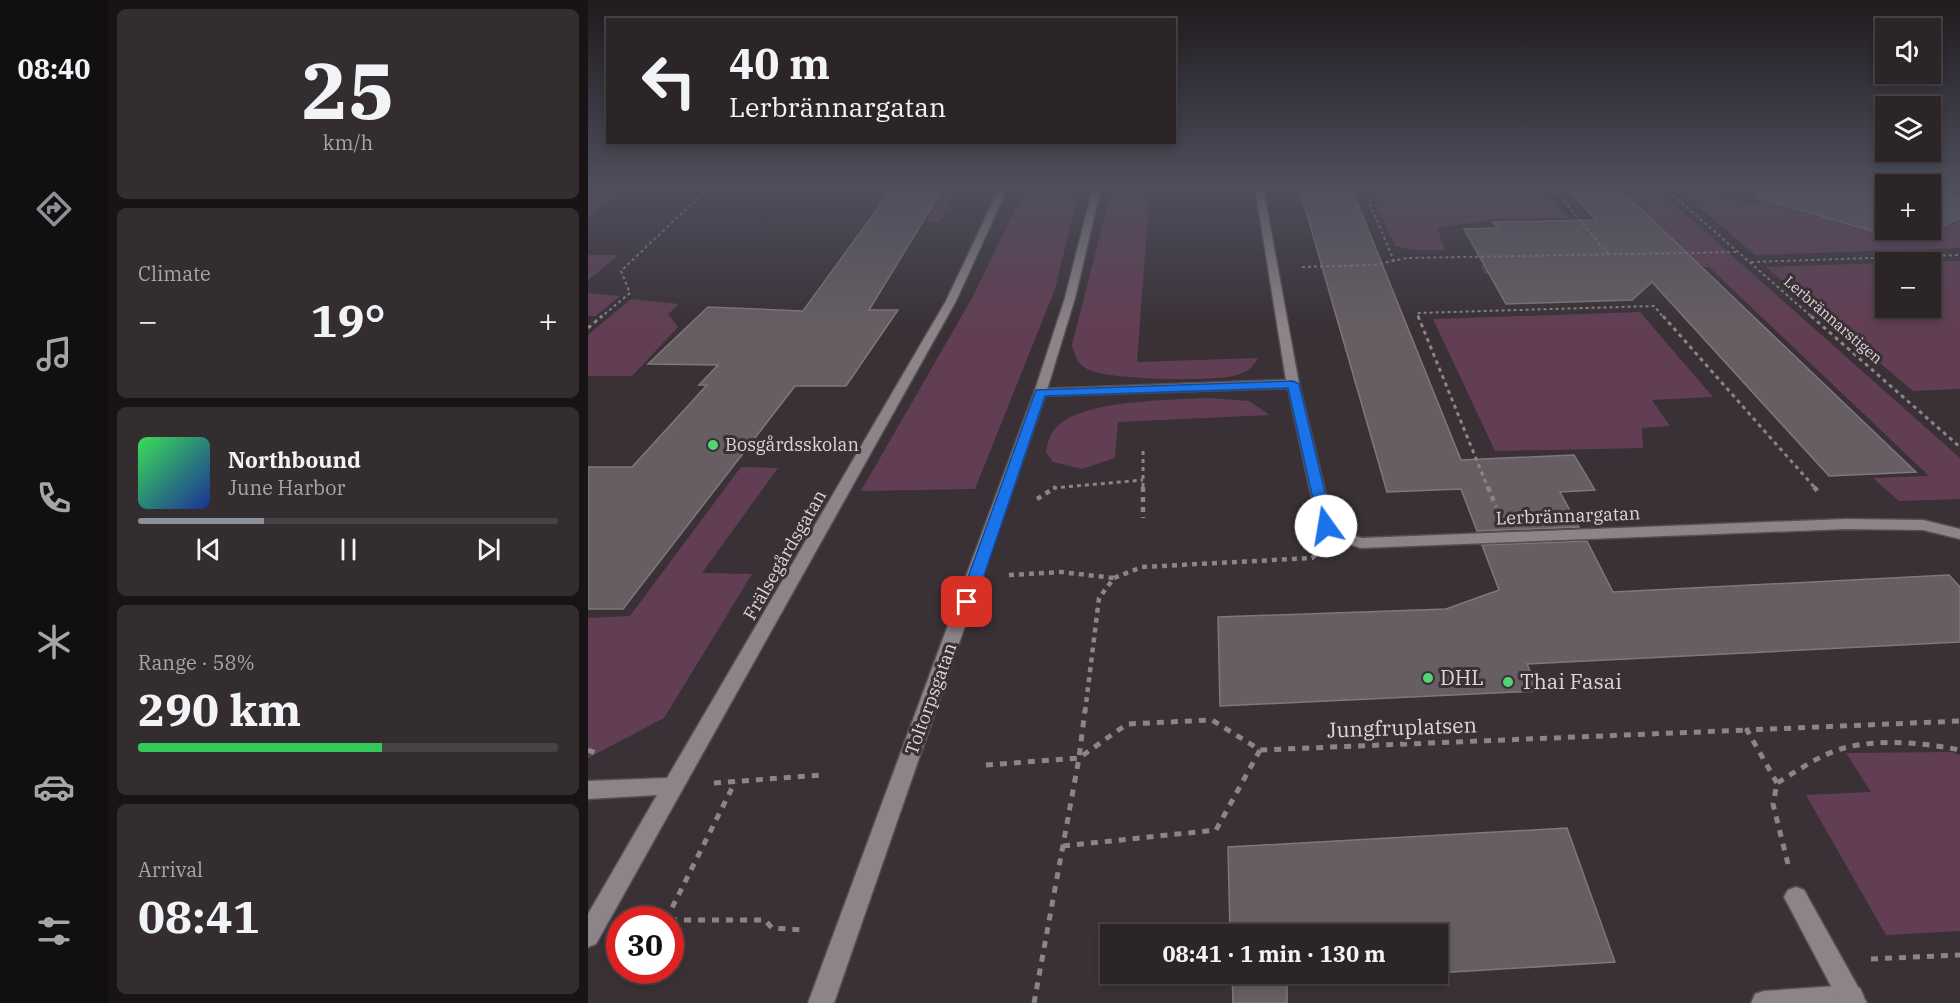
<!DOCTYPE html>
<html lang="en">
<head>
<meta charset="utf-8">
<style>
  body { margin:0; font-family:"IBM Plex Serif",serif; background:#332d30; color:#f1f3f6; height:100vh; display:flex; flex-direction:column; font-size:22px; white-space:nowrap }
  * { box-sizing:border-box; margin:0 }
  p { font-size:20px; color:#a6a5a8 }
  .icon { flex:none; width:33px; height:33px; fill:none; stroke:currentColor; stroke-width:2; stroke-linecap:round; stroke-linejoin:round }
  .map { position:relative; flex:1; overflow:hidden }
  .drawer { display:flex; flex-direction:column; gap:9px; padding:9px; background:#181416; width:480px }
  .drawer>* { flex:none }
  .banner { position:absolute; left:18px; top:18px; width:570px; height:126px; border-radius:0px; box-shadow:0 3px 9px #0003,0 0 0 2px #474245; background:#2b2528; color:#f1f3f6; overflow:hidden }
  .tools { position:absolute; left:1287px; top:18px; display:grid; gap:12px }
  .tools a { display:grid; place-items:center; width:66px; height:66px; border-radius:0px; background:#2b2528; box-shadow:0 3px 9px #0003,0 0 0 2px #474245; font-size:30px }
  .speed { position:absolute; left:18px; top:906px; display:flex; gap:12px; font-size:30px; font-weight:700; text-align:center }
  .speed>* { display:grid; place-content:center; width:78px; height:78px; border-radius:50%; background:#2b2528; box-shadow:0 3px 9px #0003,0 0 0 2px #474245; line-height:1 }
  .speed .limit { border:9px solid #d22; background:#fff; color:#111 }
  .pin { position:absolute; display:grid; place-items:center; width:51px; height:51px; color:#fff; margin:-26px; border-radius:12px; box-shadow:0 3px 9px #0006 }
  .me { position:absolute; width:66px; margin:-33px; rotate:347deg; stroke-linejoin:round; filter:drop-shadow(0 0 4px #0008) }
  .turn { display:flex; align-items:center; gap:21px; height:126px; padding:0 24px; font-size:27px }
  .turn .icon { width:78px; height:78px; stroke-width:2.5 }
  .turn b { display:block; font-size:42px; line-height:51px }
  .big { font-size:45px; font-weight:800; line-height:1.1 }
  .drawer .card { flex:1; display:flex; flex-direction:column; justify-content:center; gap:9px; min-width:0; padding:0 21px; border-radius:9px; background:#332d30 }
  .drawer .dial { align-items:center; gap:0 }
  .dial b { font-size:78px; line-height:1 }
  .song { display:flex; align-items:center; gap:18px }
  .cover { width:72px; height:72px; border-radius:9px; background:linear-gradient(135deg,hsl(130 70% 55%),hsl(230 70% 35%)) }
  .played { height:6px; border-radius:3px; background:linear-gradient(90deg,#8c9099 30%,#474245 30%) }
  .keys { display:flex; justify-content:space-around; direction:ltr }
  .heat { display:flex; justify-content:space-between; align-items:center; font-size:33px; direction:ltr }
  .charge { height:9px; border-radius:4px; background:linear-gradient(90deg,#34c759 58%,#474245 0) }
  .trip { position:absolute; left:512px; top:924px; width:348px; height:60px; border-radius:0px; background:#2b2528; box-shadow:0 3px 9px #0003,0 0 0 2px #474245; font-weight:800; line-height:60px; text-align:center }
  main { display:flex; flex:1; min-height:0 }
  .menu { display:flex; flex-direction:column; width:108px; justify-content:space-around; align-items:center; background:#110f10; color:#a6a5a8 }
  .menu .icon { width:42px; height:42px }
  .menu .active { color:#8c9099 }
  .menu b { font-size:27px; color:#f1f3f6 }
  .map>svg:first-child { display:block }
</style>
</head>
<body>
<main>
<nav class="menu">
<b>08:40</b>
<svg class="icon active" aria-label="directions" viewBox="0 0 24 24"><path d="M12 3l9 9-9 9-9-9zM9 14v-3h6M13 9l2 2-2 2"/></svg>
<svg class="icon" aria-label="music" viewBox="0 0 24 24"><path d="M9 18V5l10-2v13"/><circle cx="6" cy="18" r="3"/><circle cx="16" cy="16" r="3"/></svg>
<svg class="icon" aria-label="phone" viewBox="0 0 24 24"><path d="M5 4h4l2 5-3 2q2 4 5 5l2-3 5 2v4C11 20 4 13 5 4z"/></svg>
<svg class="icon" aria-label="climate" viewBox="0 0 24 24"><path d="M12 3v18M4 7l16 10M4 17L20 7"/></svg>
<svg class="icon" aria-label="car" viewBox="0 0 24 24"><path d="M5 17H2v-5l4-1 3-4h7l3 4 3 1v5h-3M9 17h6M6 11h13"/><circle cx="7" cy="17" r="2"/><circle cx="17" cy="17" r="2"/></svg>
<svg class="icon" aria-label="filters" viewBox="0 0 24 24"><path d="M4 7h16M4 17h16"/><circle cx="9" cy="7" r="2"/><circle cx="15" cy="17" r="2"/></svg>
</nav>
<section class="drawer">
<div class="card dial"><b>25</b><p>km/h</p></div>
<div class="card"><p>Climate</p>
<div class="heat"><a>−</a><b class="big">19°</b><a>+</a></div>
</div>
<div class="card">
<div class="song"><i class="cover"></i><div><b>Northbound</b><p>June Harbor</p></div></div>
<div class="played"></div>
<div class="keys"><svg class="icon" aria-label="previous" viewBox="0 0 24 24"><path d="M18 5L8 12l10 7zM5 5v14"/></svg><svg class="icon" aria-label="pause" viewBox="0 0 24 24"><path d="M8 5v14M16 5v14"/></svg><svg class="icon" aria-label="next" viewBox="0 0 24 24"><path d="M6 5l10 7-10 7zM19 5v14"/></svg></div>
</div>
<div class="card"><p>Range · 58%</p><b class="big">290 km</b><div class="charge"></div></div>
<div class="card"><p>Arrival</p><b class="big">08:41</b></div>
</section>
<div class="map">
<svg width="1372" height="1003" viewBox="0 0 1372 1003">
  <rect width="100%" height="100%" fill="#393136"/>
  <g fill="#623e54">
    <path d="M21,187H41L0,218V197Z"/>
    <path d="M359,187H371L351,222H338Z"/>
    <path d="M438,187H492L467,289L387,489L273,491L384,298Z"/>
    <path d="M524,187H562L549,362L670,358C665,367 660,372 649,375C627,382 522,380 501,370C490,365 487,357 484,345Z"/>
    <path d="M780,187H953L981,218L908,219L849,228L857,250H824L807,246Z"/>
    <path d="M1034,187H1067L1372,458V499L1311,501L1285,478L1341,476L1121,267L897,274L893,266L896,262L1020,239L1084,238Z"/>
    <path d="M1088,187H1115L1111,189L1166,205L1174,201L1309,239L1330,230L1349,233L1372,220V248L1167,255Z"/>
    <path d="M0,255H31L0,280Z"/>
    <path d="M1372,261V389L1325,391L1178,267L1297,263L1298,308H1342V262H1324Z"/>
    <path d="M0,293L32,296L8,316H0Z"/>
    <path d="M43,299L91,304L80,314L90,327L44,376H0V335Z"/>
    <path d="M1052,312L1125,397L1064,400L1082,426L1054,428L1055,448L907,451L845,319Z"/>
    <path d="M621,398L661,401L682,415L530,422L527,458L494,469L465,462L458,452C460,439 464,428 476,421C508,400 582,400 621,398Z"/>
    <path d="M153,467L190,468L114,573L164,574L76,718L0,758V618L42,616Z"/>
    <path d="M1364,752L1372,755V931L1298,935L1218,795L1283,792L1258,753Z"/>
  </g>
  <g fill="#665e62" stroke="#80777c" stroke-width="1.5">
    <path d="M305,187H356L281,310H310L258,386H207L35,609H0V467H44L119,385H111L130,365L60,364L120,307L215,311Z"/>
    <path d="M711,187H763L873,460L986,455L1007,490L972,492L991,527L889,531L873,489L799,492Z"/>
    <path d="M977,187H1030L1328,472L1241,476L1064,282L1044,300L918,304L876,229L910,228L905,222L1008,220Z"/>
    <path d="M1168,187H1298V230H1324L1308,238L1166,197Z"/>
    <path d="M1342,189L1372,196V218L1347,231L1341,230Z"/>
    <path d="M999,541L1025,592L1361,575L1372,587V642L939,664L950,691L632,706L630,617L858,609L911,590L894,545Z"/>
    <path d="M979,828L1027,962L849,973V934H642L640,847Z"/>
    <path d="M644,974H843L699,983V1003H645Z"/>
  </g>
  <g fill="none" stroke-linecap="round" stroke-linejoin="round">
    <defs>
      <path id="service" d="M1263,985L1272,988L1276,997L1273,1003H1163L1167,994L1176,991Z"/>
      <g id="minor">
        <path d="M412,187H420L368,301L8,944L0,947V914L69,795L0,799V781L79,778L358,301Z"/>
        <path d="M667,187H675L711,384L745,524L761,534L774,538L1258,519L1335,520L1372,529V539L1335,530L1258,529L773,548L749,540L730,526L700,388L447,396V390L452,389L698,380Z"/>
        <path d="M1208,887L1216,890L1279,1003H1252L1196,897L1200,890Z"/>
      </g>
      <path id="tertiary" d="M505,187H513L487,298L458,393L246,1003H220L446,393L477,298Z"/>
    </defs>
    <use href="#service" stroke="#554e52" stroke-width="3"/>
    <use href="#minor" stroke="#554e52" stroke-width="3"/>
    <use href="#tertiary" stroke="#554e52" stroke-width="3"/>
    <g stroke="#8b8488" stroke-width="2" stroke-dasharray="3 3" stroke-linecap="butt">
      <path d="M775,187L806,261"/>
      <path d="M964,187L1021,255"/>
      <path d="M1076,187L1225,318"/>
      <path d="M0,193L16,187"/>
      <path d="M1163,262L1372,255"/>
      <path d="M714,267L786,265L819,258L1150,252"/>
      <path d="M12,318L42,293L33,271L114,194V187"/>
      <path d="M831,318L829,313L1066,306L1076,318"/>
    </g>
    <g stroke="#8b8488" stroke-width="3" stroke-dasharray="4 4" stroke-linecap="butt">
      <path d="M830,316L900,488"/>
      <path d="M1075,316L1227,488"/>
      <path d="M1223,316L1372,447"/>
      <path d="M0,328L14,316"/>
      <path d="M555,451V488"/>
      <path d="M465,488L555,480"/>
    </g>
    <g stroke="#8b8488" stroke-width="4.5" stroke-dasharray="5 5" stroke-linecap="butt">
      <path d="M555,487V518"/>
      <path d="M900,487L908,507"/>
      <path d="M1226,487L1232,494"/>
      <path d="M449,499L468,487"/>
      <path d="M421,575L473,572L526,578"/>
      <path d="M497,712L511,598L526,578L554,567L724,558L729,554"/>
    </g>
    <g stroke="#8b8488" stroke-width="5" stroke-dasharray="7 7" stroke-linecap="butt">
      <path d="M0,750L10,754"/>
      <path d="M398,765L491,758L539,724L624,720L672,750L1159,730"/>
      <path d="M126,783L234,775"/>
      <path d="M1189,783L1159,730L1372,721"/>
      <path d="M475,846L628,830L672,750"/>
      <path d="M1200,864L1185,804L1189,783C1211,770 1234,753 1260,747C1294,739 1338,743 1372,750"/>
      <path d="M78,920L147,782"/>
      <path d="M82,920H177L184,928L216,930"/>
      <path d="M1283,959L1372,955"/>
      <path d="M446,1003L491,758L497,710"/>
    </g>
    <use href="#service" fill="#8d8489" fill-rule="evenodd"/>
    <use href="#minor" fill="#8d8489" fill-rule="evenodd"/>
    <use href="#tertiary" fill="#8d8489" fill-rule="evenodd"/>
  </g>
  <linearGradient id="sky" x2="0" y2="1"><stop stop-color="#1f1b1e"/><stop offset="0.57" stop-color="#4e4e5d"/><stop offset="1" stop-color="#4e4e5d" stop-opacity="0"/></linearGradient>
  <rect width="1372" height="327" fill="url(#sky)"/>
  <path fill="#1a73e8" stroke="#114b97" stroke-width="1.5" d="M705,381L711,384L745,526L743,529H733L731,526L700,388L457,396L387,602L379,607L373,605L371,602L448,390Z"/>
  <g fill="#53d672" stroke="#393136" stroke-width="2">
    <circle cx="125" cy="445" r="6"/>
    <circle cx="840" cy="678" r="6"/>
    <circle cx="920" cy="682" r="6"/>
  </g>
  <g text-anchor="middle" stroke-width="6" stroke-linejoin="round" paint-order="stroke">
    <g font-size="15" fill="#dcd7da" stroke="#393136">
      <text transform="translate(1245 320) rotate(41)" y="5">Lerbrännarstigen</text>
    </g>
    <g font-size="18" fill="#dcd7da" stroke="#393136" text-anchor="start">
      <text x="137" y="451">Bosgårdsskolan</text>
    </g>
    <g font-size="18" fill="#dcd7da" stroke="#393136">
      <text transform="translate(980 516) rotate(-2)" y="6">Lerbrännargatan</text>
      <text transform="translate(197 555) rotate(-60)" y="6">Frälsegårdsgatan</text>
      <text transform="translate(343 699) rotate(-70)" y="6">Toltorpsgatan</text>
    </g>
    <g font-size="21" fill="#dcd7da" stroke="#393136" text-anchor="start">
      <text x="852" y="685">DHL</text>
      <text x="932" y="689">Thai Fasai</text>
    </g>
    <g font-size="21" fill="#dcd7da" stroke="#393136">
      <text transform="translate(814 728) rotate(-2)" y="7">Jungfruplatsen</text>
    </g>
  </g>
</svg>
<div class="tools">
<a><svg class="icon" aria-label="sound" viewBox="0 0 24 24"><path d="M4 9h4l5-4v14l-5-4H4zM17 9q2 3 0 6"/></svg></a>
<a><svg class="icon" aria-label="layers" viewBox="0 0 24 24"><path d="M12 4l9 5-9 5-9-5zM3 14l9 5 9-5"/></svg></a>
<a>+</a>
<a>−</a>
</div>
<div class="speed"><div class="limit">30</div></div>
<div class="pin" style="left:379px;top:602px;background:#d93025"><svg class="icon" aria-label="arrive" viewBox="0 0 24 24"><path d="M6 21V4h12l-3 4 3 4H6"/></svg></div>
<svg class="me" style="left:738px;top:526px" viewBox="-20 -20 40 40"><circle r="19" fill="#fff"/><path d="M0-13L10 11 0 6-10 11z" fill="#1a73e8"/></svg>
<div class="trip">08:41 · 1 min · 130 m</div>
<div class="banner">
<div class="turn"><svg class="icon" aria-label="left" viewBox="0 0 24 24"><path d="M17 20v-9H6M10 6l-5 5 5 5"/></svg><div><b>40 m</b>Lerbrännargatan</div></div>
</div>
</div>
</main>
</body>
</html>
